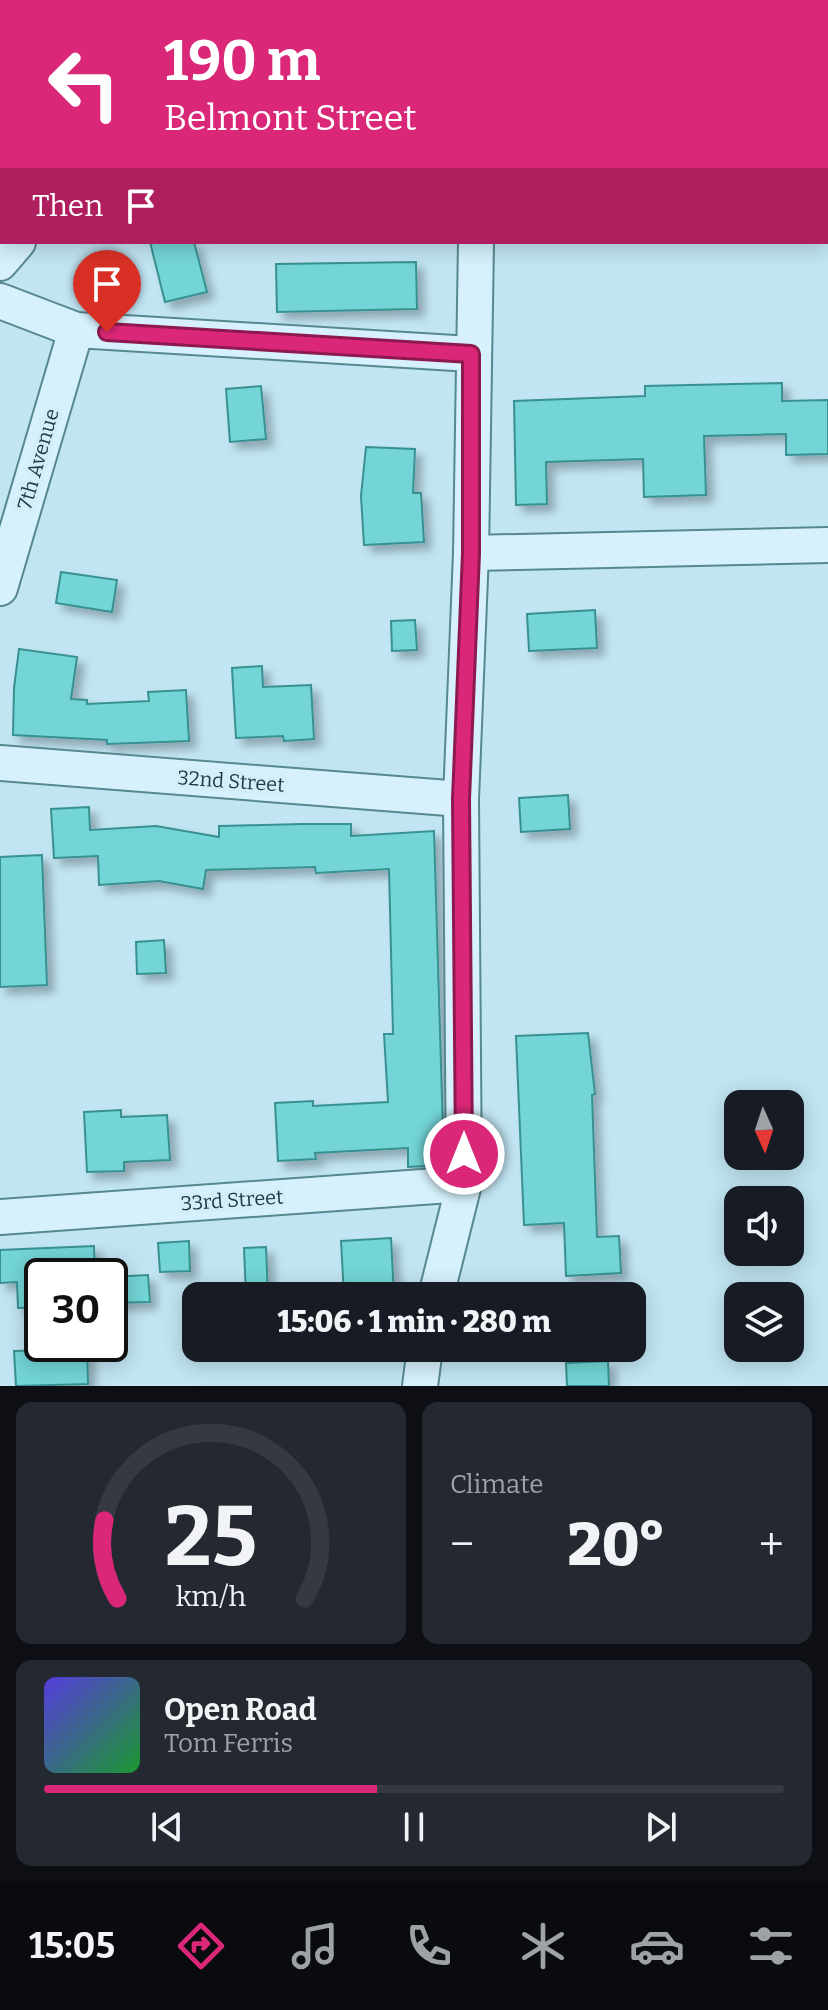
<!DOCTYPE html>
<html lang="en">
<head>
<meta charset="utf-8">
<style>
  body { margin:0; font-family:Bitter,serif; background:#242831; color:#f1f3f6; height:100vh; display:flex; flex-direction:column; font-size:30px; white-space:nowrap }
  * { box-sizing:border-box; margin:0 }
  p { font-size:26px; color:#9ea1a6 }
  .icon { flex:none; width:44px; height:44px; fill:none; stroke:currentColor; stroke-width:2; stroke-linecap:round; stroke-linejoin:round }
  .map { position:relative; height:1386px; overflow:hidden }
  .side { display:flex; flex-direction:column; gap:16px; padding:16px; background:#0d0f14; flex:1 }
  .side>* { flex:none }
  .banner { position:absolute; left:0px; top:0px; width:828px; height:244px; box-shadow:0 4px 20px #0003; background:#db2777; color:#fff; overflow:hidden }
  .needle { width:52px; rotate:177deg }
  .buttons { position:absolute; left:724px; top:1090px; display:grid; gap:16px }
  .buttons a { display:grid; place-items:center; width:80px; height:80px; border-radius:16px; background:#171b24; box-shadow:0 4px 20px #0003; font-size:40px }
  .speed { position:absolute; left:24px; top:1258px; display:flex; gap:16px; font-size:40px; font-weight:700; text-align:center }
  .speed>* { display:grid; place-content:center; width:104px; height:104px; border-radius:50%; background:#171b24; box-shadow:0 4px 20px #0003; line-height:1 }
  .speed .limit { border:4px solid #111; border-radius:12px; background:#fff; color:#111 }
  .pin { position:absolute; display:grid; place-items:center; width:68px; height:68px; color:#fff; margin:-82px -34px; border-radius:50% 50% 50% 0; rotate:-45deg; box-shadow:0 0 8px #0007 }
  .pin .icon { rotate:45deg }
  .me { position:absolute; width:88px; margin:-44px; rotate:0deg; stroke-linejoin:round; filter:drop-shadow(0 0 6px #0008) }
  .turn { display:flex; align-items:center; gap:28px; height:168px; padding:0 32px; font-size:36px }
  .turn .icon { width:104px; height:104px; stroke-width:2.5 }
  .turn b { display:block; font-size:56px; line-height:68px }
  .then { display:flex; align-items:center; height:76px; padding:0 32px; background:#0003; gap:16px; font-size:30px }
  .big { font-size:60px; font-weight:800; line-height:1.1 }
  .side .card { flex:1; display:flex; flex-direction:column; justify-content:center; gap:12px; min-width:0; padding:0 28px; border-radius:16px; background:#242831 }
  .side .dial { align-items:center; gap:0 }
  .dial svg { height:208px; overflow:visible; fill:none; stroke:#363941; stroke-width:7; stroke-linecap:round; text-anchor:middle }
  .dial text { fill:#f1f3f6; stroke:none }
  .song { display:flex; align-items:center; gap:24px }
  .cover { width:96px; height:96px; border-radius:12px; background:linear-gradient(135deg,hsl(250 70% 55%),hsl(130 70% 35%)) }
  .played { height:8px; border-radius:4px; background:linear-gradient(90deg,#db2777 45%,#363941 45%) }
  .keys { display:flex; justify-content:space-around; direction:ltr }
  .heat { display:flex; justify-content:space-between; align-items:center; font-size:44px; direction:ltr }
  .side .tiles { flex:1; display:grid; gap:16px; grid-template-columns:1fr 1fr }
  .card:last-child { grid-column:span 2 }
  .trip { position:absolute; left:182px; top:1282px; width:464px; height:80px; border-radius:16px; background:#171b24; box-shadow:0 4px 20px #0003; font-weight:800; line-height:80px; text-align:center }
  .dock { display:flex; height:128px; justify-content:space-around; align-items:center; background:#090b0e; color:#9ea1a6 }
  .dock .icon { width:56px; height:56px }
  .dock .current { color:#db2777 }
  .dock b { font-size:36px; color:#f1f3f6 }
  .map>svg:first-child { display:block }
</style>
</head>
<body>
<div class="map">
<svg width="828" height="1386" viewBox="0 0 828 1386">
  <defs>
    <filter id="shadow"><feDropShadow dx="7" dy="7" stdDeviation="4" flood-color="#0004"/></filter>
  </defs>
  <rect width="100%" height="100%" fill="#c2e5f3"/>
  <g fill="#73d5d6" stroke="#399190" stroke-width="2" filter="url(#shadow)">
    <path d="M150,242H194L207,292L165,302Z"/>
    <path d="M416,262L417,309L277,312L276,264Z"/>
    <path d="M782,383V401L828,400V454L786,455V434L704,436L706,495L644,497L643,459L546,462L547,504L516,505L514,401L645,396V386Z"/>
    <path d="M261,386L266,439L230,442L226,389Z"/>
    <path d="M366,447L415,449L413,493H421L424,542L364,545L361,496Z"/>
    <path d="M61,572L117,580L112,612L56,603Z"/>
    <path d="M595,610L597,648L529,651L527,614Z"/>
    <path d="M415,620L417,650L392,651L391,621Z"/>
    <path d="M19,649L77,657L71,699L87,700V704L149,701L148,692L186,690L189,741L107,744V740L13,735L14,688Z"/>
    <path d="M262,666L263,687L311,685L314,739L284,741L283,736L236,738L232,668Z"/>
    <path d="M568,795L570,829L521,832L519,798Z"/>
    <path d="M89,807L90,830L156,826L219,837V826L303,824H351V836L434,831L444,1165L408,1167V1148L315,1153L316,1159L278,1161L275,1103L313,1101V1106L388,1102L384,1034H393L389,869L316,873L315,867L206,870L203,889L159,881L99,885L98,856L54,858L51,809Z"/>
    <path d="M42,855L47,985L0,987V857Z"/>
    <path d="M164,940L166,973L137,974L136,942Z"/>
    <path d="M588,1033L595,1094L592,1095L597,1237L619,1236L621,1273L566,1276L564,1223L524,1225L516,1036Z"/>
    <path d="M121,1110V1117L167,1115L170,1160L124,1162V1171L87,1172L84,1112Z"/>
    <path d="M391,1238L394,1296H344L341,1241Z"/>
    <path d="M189,1241L190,1271L160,1272L158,1243Z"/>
    <path d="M94,1246L95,1276H42V1307L18,1308L17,1282L0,1283V1250Z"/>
    <path d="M266,1247L268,1296H246L244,1248Z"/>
    <path d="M148,1275L150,1302L110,1303V1277Z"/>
    <path d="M87,1349L88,1384L16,1386L14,1351Z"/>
    <path d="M608,1361L609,1386H567L566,1363Z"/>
  </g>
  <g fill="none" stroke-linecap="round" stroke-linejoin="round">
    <defs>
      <g id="minor">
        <path d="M81,0V2"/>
        <path d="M486,2V0"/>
        <path d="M0,263L18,242"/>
        <path d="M0,301L76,330L471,354"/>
        <path d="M471,553L828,545"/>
        <path d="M0,588L76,330"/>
        <path d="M0,763L461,799"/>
        <path d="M0,1217L464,1184"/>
        <path d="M436,1296L464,1184L461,799L471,553L476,242"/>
        <path d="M420,1386L425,1348"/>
      </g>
    </defs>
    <use href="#minor" stroke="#56888f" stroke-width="38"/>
    <use href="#minor" stroke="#d6f1fc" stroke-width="34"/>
  </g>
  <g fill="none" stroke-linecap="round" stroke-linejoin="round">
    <defs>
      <path id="route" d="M107,332L471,354V553L461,799L464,1154"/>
    </defs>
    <use href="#route" stroke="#8e194d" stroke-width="20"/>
    <use href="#route" stroke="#db2777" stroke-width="14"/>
  </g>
  <g text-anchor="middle" stroke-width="8" stroke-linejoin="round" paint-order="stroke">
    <g font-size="20" fill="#1c3b3d" stroke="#d2eef9">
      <text transform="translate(38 459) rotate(-74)" y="7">7th Avenue</text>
      <text transform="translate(231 781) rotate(4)" y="7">32nd Street</text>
      <text transform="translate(232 1200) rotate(-4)" y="7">33rd Street</text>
    </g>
  </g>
</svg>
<div class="buttons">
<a><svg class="needle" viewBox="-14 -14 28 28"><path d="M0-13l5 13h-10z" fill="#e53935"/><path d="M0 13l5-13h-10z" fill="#9ea1a6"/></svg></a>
<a><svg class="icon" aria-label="sound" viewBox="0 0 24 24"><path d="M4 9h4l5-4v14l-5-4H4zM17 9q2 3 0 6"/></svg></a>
<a><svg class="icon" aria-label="layers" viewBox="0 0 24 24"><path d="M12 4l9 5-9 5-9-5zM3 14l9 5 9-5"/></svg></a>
</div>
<div class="speed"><div class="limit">30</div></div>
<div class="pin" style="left:107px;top:332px;background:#d93025"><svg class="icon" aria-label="arrive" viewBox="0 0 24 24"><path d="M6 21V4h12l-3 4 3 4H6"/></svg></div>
<svg class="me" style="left:464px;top:1154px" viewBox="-20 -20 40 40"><circle r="17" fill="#db2777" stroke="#fff" stroke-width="3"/><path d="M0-11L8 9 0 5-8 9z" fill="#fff"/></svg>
<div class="trip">15:06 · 1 min · 280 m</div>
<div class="banner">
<div class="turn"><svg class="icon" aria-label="left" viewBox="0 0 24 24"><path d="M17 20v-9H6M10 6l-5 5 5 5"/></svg><div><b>190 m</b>Belmont Street</div></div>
<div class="then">Then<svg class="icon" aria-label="arrive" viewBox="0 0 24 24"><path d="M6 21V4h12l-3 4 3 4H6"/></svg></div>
</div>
</div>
<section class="side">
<div class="tiles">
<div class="card dial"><svg viewBox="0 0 100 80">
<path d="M14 69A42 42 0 1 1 86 69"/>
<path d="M14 69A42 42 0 0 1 9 39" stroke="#db2777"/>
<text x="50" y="56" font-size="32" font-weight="700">25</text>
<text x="50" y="72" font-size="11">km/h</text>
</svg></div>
<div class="card"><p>Climate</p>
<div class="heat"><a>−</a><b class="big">20°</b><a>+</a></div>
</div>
<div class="card">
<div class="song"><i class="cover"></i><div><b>Open Road</b><p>Tom Ferris</p></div></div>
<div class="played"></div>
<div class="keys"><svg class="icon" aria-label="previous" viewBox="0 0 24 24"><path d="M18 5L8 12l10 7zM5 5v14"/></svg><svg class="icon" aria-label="pause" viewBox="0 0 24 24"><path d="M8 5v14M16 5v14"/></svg><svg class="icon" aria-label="next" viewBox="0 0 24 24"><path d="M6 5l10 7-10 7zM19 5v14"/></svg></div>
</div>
</div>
</section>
<nav class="dock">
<b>15:05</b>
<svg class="icon current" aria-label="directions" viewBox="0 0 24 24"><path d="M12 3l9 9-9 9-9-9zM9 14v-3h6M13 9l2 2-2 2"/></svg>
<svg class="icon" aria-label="music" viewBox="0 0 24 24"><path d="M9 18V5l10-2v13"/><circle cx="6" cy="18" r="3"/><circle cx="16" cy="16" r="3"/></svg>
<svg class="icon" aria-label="phone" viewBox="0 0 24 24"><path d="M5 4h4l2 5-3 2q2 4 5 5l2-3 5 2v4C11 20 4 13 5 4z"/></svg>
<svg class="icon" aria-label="climate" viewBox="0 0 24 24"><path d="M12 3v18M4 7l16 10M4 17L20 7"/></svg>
<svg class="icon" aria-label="car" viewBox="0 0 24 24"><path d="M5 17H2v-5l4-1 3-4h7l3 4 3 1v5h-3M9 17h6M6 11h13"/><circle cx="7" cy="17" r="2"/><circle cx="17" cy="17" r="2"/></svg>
<svg class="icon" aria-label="filters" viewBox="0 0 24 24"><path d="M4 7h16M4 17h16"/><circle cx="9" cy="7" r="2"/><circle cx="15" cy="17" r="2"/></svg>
</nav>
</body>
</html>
